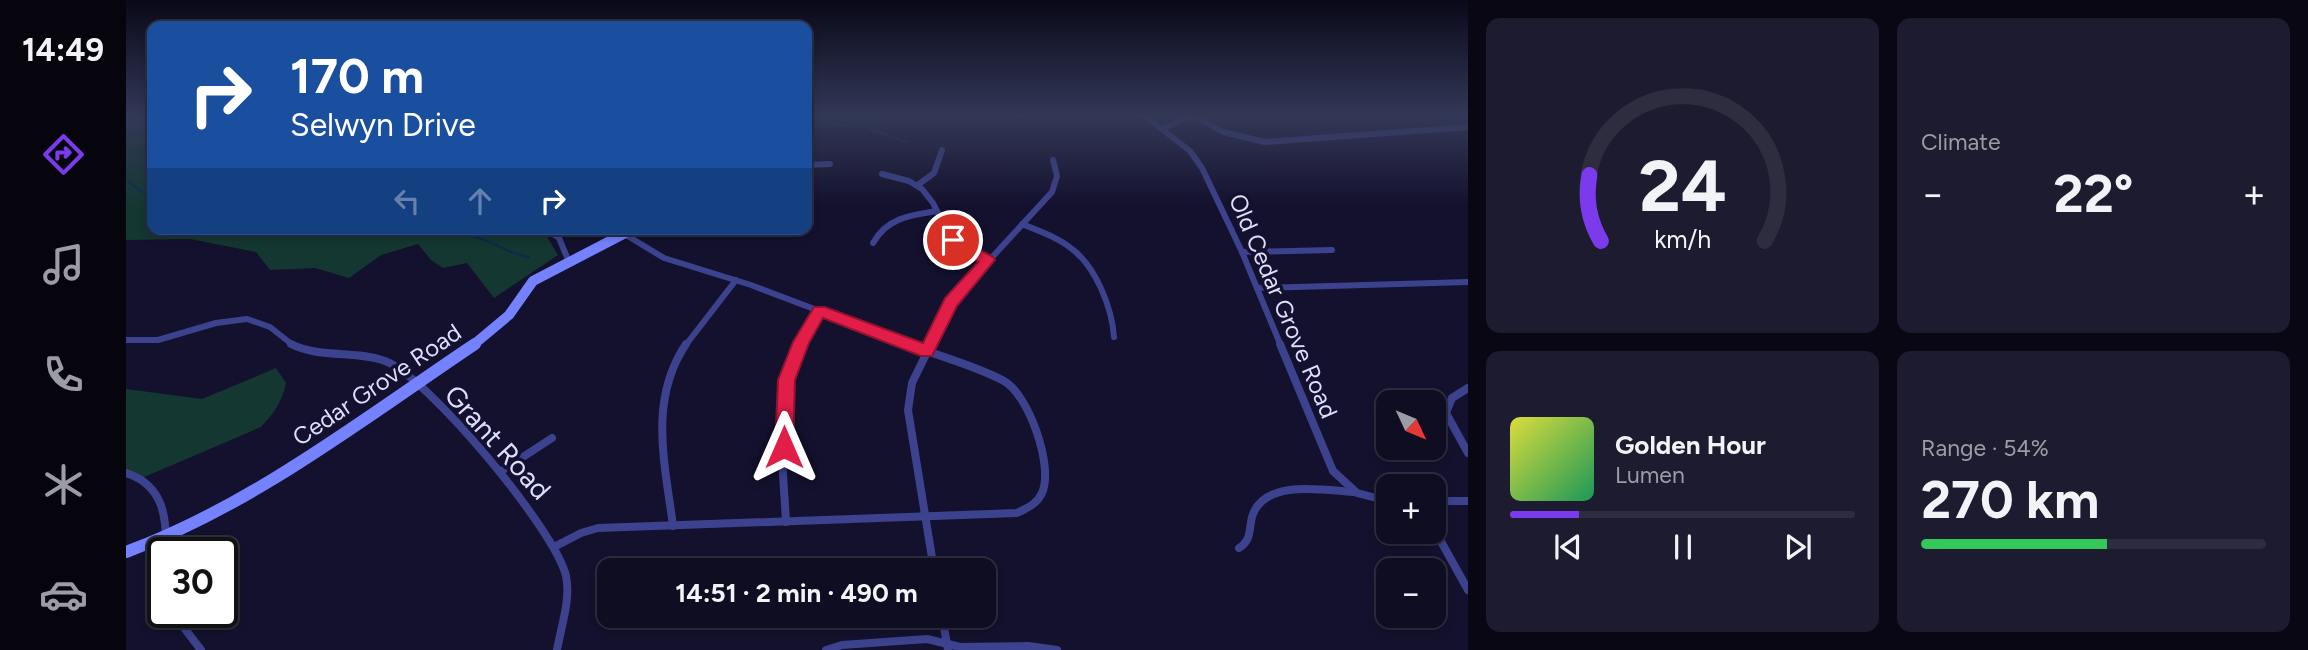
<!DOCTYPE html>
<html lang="en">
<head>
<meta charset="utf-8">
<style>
  body { margin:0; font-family:Figtree,sans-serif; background:#1c1b2f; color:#f1f3f6; height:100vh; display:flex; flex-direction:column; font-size:26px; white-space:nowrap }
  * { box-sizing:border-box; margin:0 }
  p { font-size:23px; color:#9b9ca5 }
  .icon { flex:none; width:38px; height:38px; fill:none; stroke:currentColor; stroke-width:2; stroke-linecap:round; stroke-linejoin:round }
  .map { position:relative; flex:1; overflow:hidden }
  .sheet { display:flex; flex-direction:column; gap:18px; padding:18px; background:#080713; width:840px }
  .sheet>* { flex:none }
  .hud { position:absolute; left:21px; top:21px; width:665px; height:214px; border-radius:14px; box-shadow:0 4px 10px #0003,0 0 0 2px #2e2d40; background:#1a4fa0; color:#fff; overflow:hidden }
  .needle { width:46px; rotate:134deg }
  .fabs { position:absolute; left:1250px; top:390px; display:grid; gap:14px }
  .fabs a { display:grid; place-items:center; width:70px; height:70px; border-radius:14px; background:#0e0d22; box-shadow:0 4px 10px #0003,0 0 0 2px #2e2d40; font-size:35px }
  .speed { position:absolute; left:21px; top:537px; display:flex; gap:14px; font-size:35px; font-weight:700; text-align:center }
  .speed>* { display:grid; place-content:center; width:91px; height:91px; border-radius:50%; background:#0e0d22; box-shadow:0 4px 10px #0003,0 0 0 2px #2e2d40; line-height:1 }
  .speed .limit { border:4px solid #111; border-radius:10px; background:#fff; color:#111 }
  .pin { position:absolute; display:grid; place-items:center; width:60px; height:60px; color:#fff; margin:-30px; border:4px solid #fff; border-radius:50%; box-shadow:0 2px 7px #0007 }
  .me { position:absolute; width:77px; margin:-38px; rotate:0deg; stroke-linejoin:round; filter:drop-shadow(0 0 5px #0008) }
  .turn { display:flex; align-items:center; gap:24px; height:147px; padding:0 28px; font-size:32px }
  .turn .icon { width:91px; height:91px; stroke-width:2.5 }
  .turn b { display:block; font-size:49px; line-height:60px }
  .lanes { display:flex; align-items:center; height:66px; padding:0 28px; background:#0003; justify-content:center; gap:35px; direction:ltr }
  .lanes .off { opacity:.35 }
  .big { font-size:52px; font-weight:700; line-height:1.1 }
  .sheet .card { flex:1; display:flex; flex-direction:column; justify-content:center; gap:10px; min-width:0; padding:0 24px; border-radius:14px; background:#1c1b2f }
  .sheet .dial { align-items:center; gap:0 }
  .dial svg { height:182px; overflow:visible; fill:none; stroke:#2e2d40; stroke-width:7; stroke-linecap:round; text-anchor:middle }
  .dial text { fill:#f1f3f6; stroke:none }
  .song { display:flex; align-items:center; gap:21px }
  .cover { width:84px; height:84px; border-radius:10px; background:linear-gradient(135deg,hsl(60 70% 55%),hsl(150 70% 35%)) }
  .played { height:7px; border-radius:4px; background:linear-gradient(90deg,#7c3aed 20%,#2e2d40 20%) }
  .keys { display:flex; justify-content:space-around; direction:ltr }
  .heat { display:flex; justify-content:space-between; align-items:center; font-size:38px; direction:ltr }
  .charge { height:10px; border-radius:5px; background:linear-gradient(90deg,#34c759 54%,#2e2d40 0) }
  .sheet .tiles { flex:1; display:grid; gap:18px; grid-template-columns:repeat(2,1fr) }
  .trip { position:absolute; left:471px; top:558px; width:399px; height:70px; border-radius:14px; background:#0e0d22; box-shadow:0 4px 10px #0003,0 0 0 2px #2e2d40; font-weight:700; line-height:70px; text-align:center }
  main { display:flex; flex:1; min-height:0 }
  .tab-bar { display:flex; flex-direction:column; width:126px; justify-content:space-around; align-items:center; background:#06050e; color:#9b9ca5 }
  .tab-bar .icon { width:49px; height:49px }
  .tab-bar .on { color:#7c3aed }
  .tab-bar b { font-size:32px; color:#f1f3f6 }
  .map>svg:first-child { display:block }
</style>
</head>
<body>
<main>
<nav class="tab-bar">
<b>14:49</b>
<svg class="icon on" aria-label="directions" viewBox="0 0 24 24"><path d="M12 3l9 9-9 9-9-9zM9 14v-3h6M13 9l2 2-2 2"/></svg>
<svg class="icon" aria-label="music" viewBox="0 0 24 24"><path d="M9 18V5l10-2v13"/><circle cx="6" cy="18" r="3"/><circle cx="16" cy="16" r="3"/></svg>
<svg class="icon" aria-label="phone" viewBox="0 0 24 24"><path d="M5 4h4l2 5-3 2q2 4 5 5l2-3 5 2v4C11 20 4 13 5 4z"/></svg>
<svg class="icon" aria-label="climate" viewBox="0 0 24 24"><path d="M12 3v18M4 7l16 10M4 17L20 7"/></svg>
<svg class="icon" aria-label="car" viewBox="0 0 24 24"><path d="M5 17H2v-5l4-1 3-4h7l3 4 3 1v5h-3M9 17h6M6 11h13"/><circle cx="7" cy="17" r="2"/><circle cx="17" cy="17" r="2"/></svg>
</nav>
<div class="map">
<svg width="1342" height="650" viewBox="0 0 1342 650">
  <rect width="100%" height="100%" fill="#13112d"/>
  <g fill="#143732">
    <path d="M0,116H26V229H407L420,235L432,255L368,298L341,263L317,268L305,260L292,244L255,255L223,278L189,268L144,270L130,252L64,239L0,240Z"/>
    <path d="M150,368L160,383C156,402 148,413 135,427L16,478L0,476V389L76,399Z"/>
  </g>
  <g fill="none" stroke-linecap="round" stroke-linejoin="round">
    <g stroke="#0a2b4d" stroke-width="2">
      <path d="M681,122L739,127L781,142"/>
      <path d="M0,124L8,116"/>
      <path d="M0,180L26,199"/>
      <path d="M234,229C270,233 307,228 342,235C364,239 381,254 403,257"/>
    </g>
    <g stroke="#3c428d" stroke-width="6">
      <path d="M1019,116L1064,151L1076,168L1116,252L1155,346"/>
      <path d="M1069,116L1097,132L1139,142L1342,127"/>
      <path d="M1036,129L1065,116"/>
      <path d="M681,165L704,164"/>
      <path d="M756,174L783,181L796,189L807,203L824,237L862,260"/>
      <path d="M793,184L808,173L816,150"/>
      <path d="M896,224C913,231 931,237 946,249C970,267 986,308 988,337"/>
      <path d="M420,229L433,238L443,262"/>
      <path d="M500,235L538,258L625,285L786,346"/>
      <path d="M747,243C761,218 784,215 811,211"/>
      <path d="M1116,252L1206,250"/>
      <path d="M1131,288L1342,282"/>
      <path d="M0,340H32L90,323L121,319L144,327L168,346"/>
      <path d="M559,346L610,280"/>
      <path d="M673,346L694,311"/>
      <path d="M804,346L825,302L926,192L931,176L927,160"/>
    </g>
    <g stroke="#3c428d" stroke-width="8">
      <path d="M165,344C195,359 229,350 259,361C301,376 430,531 440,576C445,599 435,627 431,650"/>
      <path d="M805,344L786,383L782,410L808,570"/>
      <path d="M1154,344L1207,471L1231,493L1262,501"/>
      <path d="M1342,388L1326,398L1320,413L1342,453"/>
      <path d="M374,472L426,438"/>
      <path d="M0,473C38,485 41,518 40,553"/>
      <path d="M1307,501H1342"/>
      <path d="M660,522C657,463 647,400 674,344"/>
      <path d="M547,526C539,463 522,401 560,344"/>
      <path d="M1307,527L1342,590"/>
      <path d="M428,547L455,533L472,528L891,513C901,508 911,504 916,493C928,467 903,395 878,381C848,365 812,356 781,344"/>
      <path d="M1113,548C1127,539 1122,528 1127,514C1141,479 1197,490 1227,492"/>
      <path d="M52,612L59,629L75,650"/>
      <path d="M816,616L822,650"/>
      <path d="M700,650L716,645L801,639L834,647L902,646L931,650"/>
    </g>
    <path stroke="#7482ff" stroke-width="10" d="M346,346L383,315L407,281L507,229"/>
    <path stroke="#7482ff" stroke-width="12" d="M0,552C127,505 237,419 349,344"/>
  </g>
  <linearGradient id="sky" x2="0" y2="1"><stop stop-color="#0a0919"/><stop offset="0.56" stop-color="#333857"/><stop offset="1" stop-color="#333857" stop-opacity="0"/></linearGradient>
  <rect width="1342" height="207" fill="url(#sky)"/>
  <path fill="#e11d48" stroke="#92132f" stroke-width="2" d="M827,235L867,257L869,260L831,306L806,356H795L697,318L683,343L669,380L667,447L664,453L658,455L651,453L649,447L652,380L667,342L688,307H699L797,343L819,298L852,262L822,244L820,240L822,236Z"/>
  <g text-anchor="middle" stroke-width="7" stroke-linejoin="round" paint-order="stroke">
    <g font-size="24" fill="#ddf" stroke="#13112d">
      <text transform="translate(1157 306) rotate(67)" y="8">Old Cedar Grove Road</text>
      <text transform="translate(251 385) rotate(-34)" y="8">Cedar Grove Road</text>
    </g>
    <g font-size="28" fill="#ddf" stroke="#13112d">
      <text transform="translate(372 442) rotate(48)" y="10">Grant Road</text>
    </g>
  </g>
</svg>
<div class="fabs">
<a><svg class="needle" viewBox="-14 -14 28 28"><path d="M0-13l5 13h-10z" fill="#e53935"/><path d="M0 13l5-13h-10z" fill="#9b9ca5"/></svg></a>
<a>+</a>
<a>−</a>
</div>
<div class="speed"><div class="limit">30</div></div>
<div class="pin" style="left:827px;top:240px;background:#d93025"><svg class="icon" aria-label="arrive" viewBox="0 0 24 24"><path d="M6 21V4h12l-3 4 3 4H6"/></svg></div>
<svg class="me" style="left:658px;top:447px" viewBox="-20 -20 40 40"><path d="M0-17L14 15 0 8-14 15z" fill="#e11d48" stroke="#fff" stroke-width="4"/></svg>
<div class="trip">14:51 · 2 min · 490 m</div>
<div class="hud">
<div class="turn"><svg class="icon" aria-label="right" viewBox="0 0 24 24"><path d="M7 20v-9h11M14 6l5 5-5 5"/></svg><div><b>170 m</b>Selwyn Drive</div></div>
<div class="lanes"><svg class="icon off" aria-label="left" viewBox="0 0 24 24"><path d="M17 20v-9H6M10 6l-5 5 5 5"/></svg><svg class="icon off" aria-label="ahead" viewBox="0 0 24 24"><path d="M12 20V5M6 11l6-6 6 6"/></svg><svg class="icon" aria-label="right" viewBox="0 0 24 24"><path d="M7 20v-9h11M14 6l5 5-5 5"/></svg></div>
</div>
</div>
<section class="sheet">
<div class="tiles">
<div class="card dial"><svg viewBox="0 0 100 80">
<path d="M14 69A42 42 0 1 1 86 69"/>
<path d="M14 69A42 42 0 0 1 9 40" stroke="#7c3aed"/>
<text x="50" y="56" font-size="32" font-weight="700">24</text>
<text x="50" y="72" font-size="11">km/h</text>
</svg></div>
<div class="card"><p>Climate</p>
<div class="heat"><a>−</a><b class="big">22°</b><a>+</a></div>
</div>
<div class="card">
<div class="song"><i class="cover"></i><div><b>Golden Hour</b><p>Lumen</p></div></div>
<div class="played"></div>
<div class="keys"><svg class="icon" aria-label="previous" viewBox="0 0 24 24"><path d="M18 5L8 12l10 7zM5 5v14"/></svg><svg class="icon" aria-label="pause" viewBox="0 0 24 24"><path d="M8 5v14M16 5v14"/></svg><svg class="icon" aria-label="next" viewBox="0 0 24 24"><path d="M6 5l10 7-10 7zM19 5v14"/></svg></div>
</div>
<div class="card"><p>Range · 54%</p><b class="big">270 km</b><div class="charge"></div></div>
</div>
</section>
</main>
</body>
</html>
